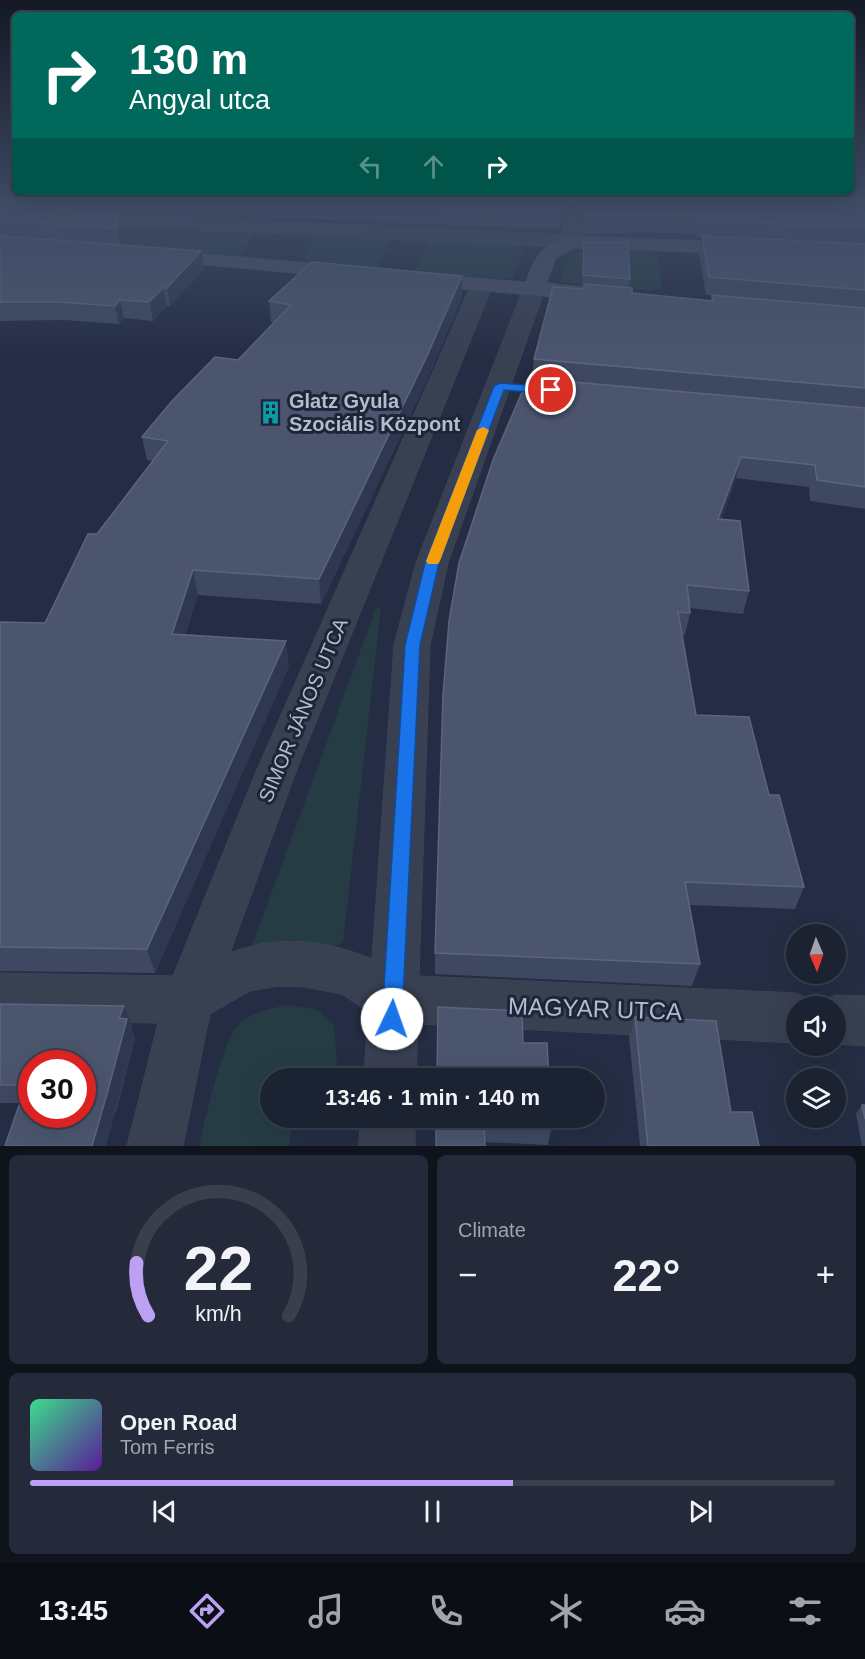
<!DOCTYPE html>
<html lang="en">
<head>
<meta charset="utf-8">
<style>
  body { margin:0; font-family:Arial,sans-serif; background:#242a3a; color:#f1f3f6; height:100vh; display:flex; flex-direction:column; font-size:22px; white-space:nowrap }
  * { box-sizing:border-box; margin:0 }
  p { font-size:20px; color:#a0a4ac }
  .icon { flex:none; width:33px; height:33px; fill:none; stroke:currentColor; stroke-width:2; stroke-linecap:round; stroke-linejoin:round }
  .map { position:relative; height:1146px; overflow:hidden }
  .panel { display:flex; flex-direction:column; gap:9px; padding:9px; background:#0f131c; flex:1 }
  .panel>* { flex:none }
  .hud { position:absolute; left:12px; top:12px; width:842px; height:183px; border-radius:9px; box-shadow:0 6px 24px #0002,0 0 0 2px #393f4d; background:#00695c; color:#fff; overflow:hidden }
  .needle { width:39px; rotate:178deg }
  .controls { position:absolute; left:786px; top:924px; display:grid; gap:12px }
  .controls a { display:grid; place-items:center; width:60px; height:60px; border-radius:50%; background:#1b2232; box-shadow:0 6px 24px #0002,0 0 0 2px #393f4d; font-size:30px }
  .speed { position:absolute; left:18px; top:1050px; display:flex; gap:12px; font-size:30px; font-weight:700; text-align:center }
  .speed>* { display:grid; place-content:center; width:78px; height:78px; border-radius:50%; background:#1b2232; box-shadow:0 6px 24px #0002,0 0 0 2px #393f4d; line-height:1 }
  .speed .limit { border:9px solid #d22; background:#fff; color:#111 }
  .pin { position:absolute; display:grid; place-items:center; width:51px; height:51px; color:#fff; margin:-26px; border:3px solid #fff; border-radius:50%; box-shadow:0 2px 6px #0007 }
  .me { position:absolute; width:66px; margin:-33px; rotate:3deg; stroke-linejoin:round; filter:drop-shadow(0 0 4px #0008) }
  .turn { display:flex; align-items:center; gap:21px; height:126px; padding:0 18px; font-size:27px }
  .turn .icon { width:78px; height:78px; stroke-width:2.5 }
  .turn b { display:block; font-size:42px; line-height:51px }
  .lanes { display:flex; align-items:center; height:57px; padding:0 18px; background:#0003; justify-content:center; gap:30px; direction:ltr }
  .lanes .off { opacity:.35 }
  .big { font-size:45px; font-weight:600; line-height:1.1 }
  .panel .widget { flex:1; display:flex; flex-direction:column; justify-content:center; gap:9px; min-width:0; padding:0 21px; border-radius:9px; background:#242a3a }
  .panel .dial { align-items:center; gap:0 }
  .dial svg { height:156px; overflow:visible; fill:none; stroke:#393f4d; stroke-width:7; stroke-linecap:round; text-anchor:middle }
  .dial text { fill:#f1f3f6; stroke:none }
  .song { display:flex; align-items:center; gap:18px }
  .cover { width:72px; height:72px; border-radius:9px; background:linear-gradient(135deg,hsl(150 70% 55%),hsl(270 70% 35%)) }
  .played { height:6px; border-radius:3px; background:linear-gradient(90deg,#bca0f2 60%,#393f4d 60%) }
  .keys { display:flex; justify-content:space-around; direction:ltr }
  .heat { display:flex; justify-content:space-between; align-items:center; font-size:33px; direction:ltr }
  .panel .tiles { flex:1; display:grid; gap:9px; grid-template-columns:1fr 1fr }
  .widget:last-child { grid-column:span 2 }
  .trip { position:absolute; left:260px; top:1068px; width:345px; height:60px; border-radius:30px; background:#1b2232; box-shadow:0 6px 24px #0002,0 0 0 2px #393f4d; font-weight:600; line-height:60px; text-align:center }
  .tabs { display:flex; height:96px; justify-content:space-around; align-items:center; background:#0b0e14; color:#a0a4ac }
  .tabs .icon { width:42px; height:42px }
  .tabs .current { color:#bca0f2 }
  .tabs b { font-size:27px; color:#f1f3f6 }
  .map>svg:first-child { display:block }
</style>
</head>
<body>
<div class="map">
<svg width="865" height="1146" viewBox="0 0 865 1146">
  <rect width="100%" height="100%" fill="#242d43"/>
  <g fill="#263c44">
    <path d="M0,220L254,233L238,259L0,240Z"/>
    <path d="M317,234L391,239L377,269L302,262Z"/>
    <path d="M444,240L512,245L523,250L512,279L414,273L428,241Z"/>
    <path d="M584,250L648,252L658,256L662,287L653,291L560,282L567,259Z"/>
    <path d="M379,607L381,608L343,942L326,951C293,938 288,935 257,952L252,946L376,608Z"/>
    <path d="M288,1005L316,1009L334,1025L338,1078H270V1118H293L289,1146H199C204,1125 224,1038 237,1026C252,1012 268,1009 288,1005Z"/>
  </g>
  <g fill="none" stroke-linecap="round" stroke-linejoin="round">
    <defs>
      <g id="minor">
        <path d="M560,201H578L582,242L579,246L572,248L0,220V208L562,235Z"/>
        <path d="M482,278L490,280L493,285L295,774L230,953C277,934 326,940 372,959L394,645L416,563L523,289L526,284L534,282L542,284L545,289L448,563L430,645L419,976L796,993L814,1001L816,1006H796V1043L418,1024L416,1078H364L368,1012L342,994L304,987L278,986L250,991L210,1014L183,1146H127L158,1023L0,1021V973L173,976L255,774L471,285L474,280Z"/>
        <path d="M836,995L865,996V1046L836,1044V1006H817L818,1003Z"/>
        <path d="M361,1118H415V1146H359Z"/>
      </g>
      <g id="secondary">
        <path d="M572,236L744,242L751,244L754,248L751,252L744,254L574,248L556,258L547,283L604,289L607,294L604,299L596,301L417,285L409,284L406,279L409,274L417,273L526,282C534,255 544,243 572,236Z"/>
        <path d="M157,250L348,266L356,267L359,272L356,277L348,278L150,260L147,256L150,252Z"/>
      </g>
    </defs>
    <use href="#minor" stroke="#42495b" stroke-width="1"/>
    <use href="#secondary" stroke="#42495b" stroke-width="1"/>
    <use href="#minor" fill="#384052" fill-rule="evenodd"/>
    <use href="#secondary" fill="#464e66" fill-rule="evenodd"/>
  </g>
  <g fill="#3e4961">
    <path d="M0,201H560L561,212L559,229L0,206L122,228L121,245L201,251L204,269L170,306H167L153,321L124,318L119,324L64,320L0,321Z"/>
    <path d="M580,201H865V509L810,501L809,487L736,478L721,520L749,591L743,614L690,608V613L685,635H682L696,715L769,795L804,887L795,909L689,905L700,964L692,986L435,974V953L532,378L534,359L583,289L584,284H582L584,242L630,279L629,288L632,293L711,301L712,295H706L699,254L702,237H696V234L627,232L626,234L583,233Z"/>
    <path d="M462,276V296L428,378L321,604L198,595L185,635L289,666L155,973L0,971V622L45,623L97,534L153,461L147,460L142,437L238,360L274,322H271L269,301Z"/>
    <path d="M0,1004L132,1025L131,1028L135,1038L116,1112L20,1103H0Z"/>
    <path d="M635,1017L731,1112L759,1146H640L629,1037Z"/>
    <path d="M862,1105H865V1146H862L856,1114Z"/>
    <path d="M436,1118L552,1126L548,1145L485,1142Z"/>
  </g>
  <g fill="#2e3850">
    <path d="M118,211L122,228L121,247L117,229Z"/>
    <path d="M201,251L204,269L170,306L167,288Z"/>
    <path d="M462,276V296L428,378L321,604L319,579Z"/>
    <path d="M163,288L167,306L153,321L149,302Z"/>
    <path d="M120,300L124,318L119,324L115,306Z"/>
    <path d="M741,457L736,478L713,541L718,519Z"/>
    <path d="M193,570L198,595L178,659L172,634Z"/>
    <path d="M286,641L289,666L155,973L147,949Z"/>
    <path d="M124,1006L132,1025L131,1028L135,1038L106,1146H92L119,1018Z"/>
  </g>
  <g fill="#4b556d" stroke="#5b657c" stroke-width="1.5" fill-rule="evenodd">
    <path d="M274,201H560L561,212Z"/>
    <path d="M583,201H865V228L699,220V217L628,215V217H585Z"/>
    <path d="M0,206L118,211L117,229L0,220Z"/>
    <path d="M0,236L201,251L167,288H163L149,302L120,300L115,306L59,302H0Z"/>
    <path d="M702,236L865,244V290L709,277Z"/>
    <path d="M584,242H628L630,279L583,275Z"/>
    <path d="M312,262L462,276L427,356L319,579L193,570L172,634L286,641L147,949L0,947V622L45,623L88,534H97L168,441L142,437L172,401L215,357L238,360L291,305L269,301Z"/>
    <path d="M584,284L632,288V293L713,301L712,295L865,308V388L534,359L553,287L584,289Z"/>
    <path d="M528,378L865,408V487L817,480L815,465L741,457L718,519L740,521L749,591L687,585L690,613L678,612L696,715L749,717L769,795H779L804,887L685,882L700,964L435,953L443,695L449,621L459,563L493,460Z"/>
    <path d="M0,1004L124,1006L119,1018L127,1019L107,1094L92,1146H5L26,1085H0ZM32,1064H82V1114H32Z"/>
    <path d="M438,1007L522,1011L523,1043H547L549,1078H437Z"/>
    <path d="M635,1017L716,1021L731,1112H752L759,1146H648Z"/>
    <path d="M862,1105H865V1119Z"/>
    <path d="M436,1118H551L552,1126L484,1123L485,1146H436Z"/>
  </g>
  <linearGradient id="sky" x2="0" y2="1"><stop stop-color="#141925"/><stop offset="0.56" stop-color="#3f4c66"/><stop offset="1" stop-color="#3f4c66" stop-opacity="0"/></linearGradient>
  <rect width="865" height="361" fill="url(#sky)"/>
  <path fill="#1a73e8" stroke="#114b97" stroke-width="1.5" d="M500,383L551,387L556,390L551,394L504,390L439,563L420,645L402,1019L399,1026L392,1029L385,1026L382,1019L405,645L425,563L494,386Z"/>
  <path fill="#f59e0b" d="M483,427L489,430L440,561L438,564H428L426,561L477,430Z"/>
  <defs>
    <symbol id="building-bare" viewBox="-9 -9 18 18"><path d="M-4-6H4V6H1V3H-1V6H-4ZM-2.5-4.3h1.7v1.8h-1.7ZM.8-4.3h1.7v1.8H.8ZM-2.5-1h1.7V.8h-1.7ZM.8-1h1.7V.8H.8Z" fill="#0f9aa8" stroke="#1d2538" stroke-width="2.5" paint-order="stroke"/></symbol>
  </defs>
  <g fill-rule="evenodd">
    <use href="#building-bare" x="254" y="396" width="33" height="33"/>
  </g>
  <g text-anchor="middle" stroke-width="6" stroke-linejoin="round" paint-order="stroke">
    <g font-size="20" font-weight="bold" fill="#b5bbcc" stroke="#1d2538" text-anchor="start">
      <text x="289" y="408">Glatz Gyula<tspan x="289" dy="23">Szociális Központ</tspan></text>
    </g>
    <g font-size="20" fill="#b5bbcc" stroke="#1d2538">
      <text transform="translate(303 710) rotate(-67)" y="7">SIMOR JÁNOS UTCA</text>
    </g>
    <g font-size="24" fill="#b5bbcc" stroke="#1d2538">
      <text transform="translate(595 1009) rotate(2)" y="8">MAGYAR UTCA</text>
    </g>
  </g>
</svg>
<div class="controls">
<a><svg class="needle" viewBox="-14 -14 28 28"><path d="M0-13l5 13h-10z" fill="#e53935"/><path d="M0 13l5-13h-10z" fill="#a0a4ac"/></svg></a>
<a><svg class="icon" aria-label="sound" viewBox="0 0 24 24"><path d="M4 9h4l5-4v14l-5-4H4zM17 9q2 3 0 6"/></svg></a>
<a><svg class="icon" aria-label="layers" viewBox="0 0 24 24"><path d="M12 4l9 5-9 5-9-5zM3 14l9 5 9-5"/></svg></a>
</div>
<div class="speed"><div class="limit">30</div></div>
<div class="pin" style="left:551px;top:390px;background:#d93025"><svg class="icon" aria-label="arrive" viewBox="0 0 24 24"><path d="M6 21V4h12l-3 4 3 4H6"/></svg></div>
<svg class="me" style="left:392px;top:1019px" viewBox="-20 -20 40 40"><circle r="19" fill="#fff"/><path d="M0-13L10 11 0 6-10 11z" fill="#1a73e8"/></svg>
<div class="trip">13:46 · 1 min · 140 m</div>
<div class="hud">
<div class="turn"><svg class="icon" aria-label="right" viewBox="0 0 24 24"><path d="M7 20v-9h11M14 6l5 5-5 5"/></svg><div><b>130 m</b>Angyal utca</div></div>
<div class="lanes"><svg class="icon off" aria-label="left" viewBox="0 0 24 24"><path d="M17 20v-9H6M10 6l-5 5 5 5"/></svg><svg class="icon off" aria-label="ahead" viewBox="0 0 24 24"><path d="M12 20V5M6 11l6-6 6 6"/></svg><svg class="icon" aria-label="right" viewBox="0 0 24 24"><path d="M7 20v-9h11M14 6l5 5-5 5"/></svg></div>
</div>
</div>
<section class="panel">
<div class="tiles">
<div class="widget dial"><svg viewBox="0 0 100 80">
<path d="M14 69A42 42 0 1 1 86 69"/>
<path d="M14 69A42 42 0 0 1 8 42" stroke="#bca0f2"/>
<text x="50" y="56" font-size="32" font-weight="700">22</text>
<text x="50" y="72" font-size="11">km/h</text>
</svg></div>
<div class="widget"><p>Climate</p>
<div class="heat"><a>−</a><b class="big">22°</b><a>+</a></div>
</div>
<div class="widget">
<div class="song"><i class="cover"></i><div><b>Open Road</b><p>Tom Ferris</p></div></div>
<div class="played"></div>
<div class="keys"><svg class="icon" aria-label="previous" viewBox="0 0 24 24"><path d="M18 5L8 12l10 7zM5 5v14"/></svg><svg class="icon" aria-label="pause" viewBox="0 0 24 24"><path d="M8 5v14M16 5v14"/></svg><svg class="icon" aria-label="next" viewBox="0 0 24 24"><path d="M6 5l10 7-10 7zM19 5v14"/></svg></div>
</div>
</div>
</section>
<nav class="tabs">
<b>13:45</b>
<svg class="icon current" aria-label="directions" viewBox="0 0 24 24"><path d="M12 3l9 9-9 9-9-9zM9 14v-3h6M13 9l2 2-2 2"/></svg>
<svg class="icon" aria-label="music" viewBox="0 0 24 24"><path d="M9 18V5l10-2v13"/><circle cx="6" cy="18" r="3"/><circle cx="16" cy="16" r="3"/></svg>
<svg class="icon" aria-label="phone" viewBox="0 0 24 24"><path d="M5 4h4l2 5-3 2q2 4 5 5l2-3 5 2v4C11 20 4 13 5 4z"/></svg>
<svg class="icon" aria-label="climate" viewBox="0 0 24 24"><path d="M12 3v18M4 7l16 10M4 17L20 7"/></svg>
<svg class="icon" aria-label="car" viewBox="0 0 24 24"><path d="M5 17H2v-5l4-1 3-4h7l3 4 3 1v5h-3M9 17h6M6 11h13"/><circle cx="7" cy="17" r="2"/><circle cx="17" cy="17" r="2"/></svg>
<svg class="icon" aria-label="filters" viewBox="0 0 24 24"><path d="M4 7h16M4 17h16"/><circle cx="9" cy="7" r="2"/><circle cx="15" cy="17" r="2"/></svg>
</nav>
</body>
</html>
